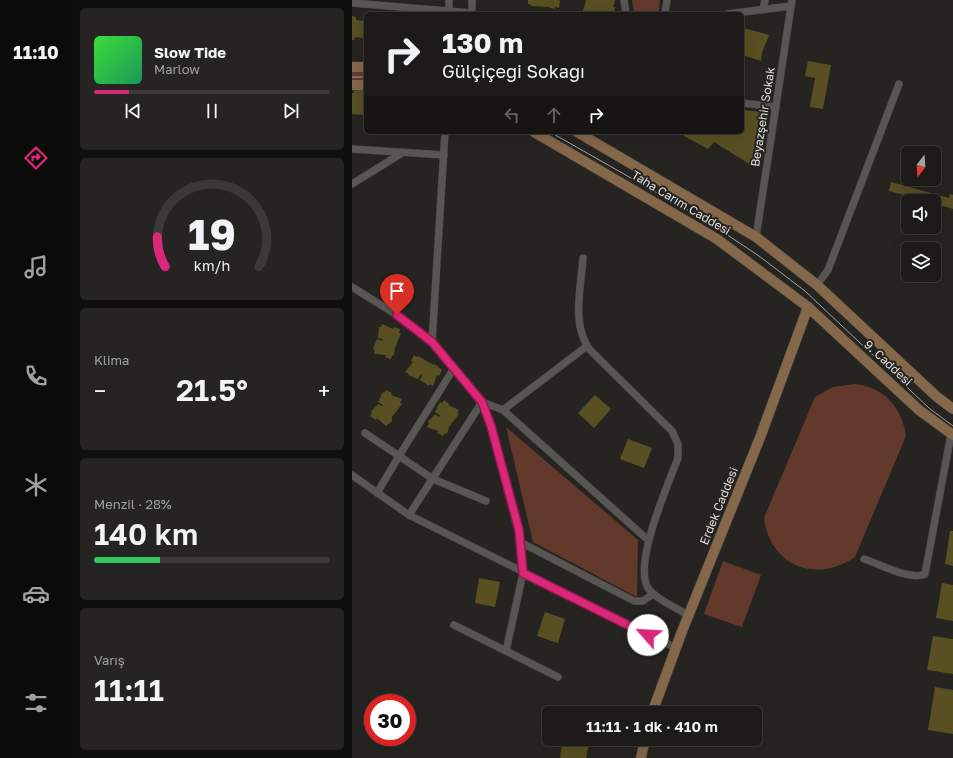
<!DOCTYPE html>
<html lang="tr">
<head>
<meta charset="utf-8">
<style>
  body { margin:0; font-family:"Golos Text",sans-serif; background:#252422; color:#f1f3f6; height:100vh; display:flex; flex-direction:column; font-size:15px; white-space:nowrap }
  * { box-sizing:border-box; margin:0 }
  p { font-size:13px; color:#a0a1a2 }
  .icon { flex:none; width:22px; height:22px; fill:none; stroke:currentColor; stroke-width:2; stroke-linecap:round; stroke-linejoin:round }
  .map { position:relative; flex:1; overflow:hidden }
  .side { display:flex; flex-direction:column; gap:8px; padding:8px; background:#0f0f0e; width:280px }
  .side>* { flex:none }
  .guide { position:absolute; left:12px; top:12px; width:380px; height:122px; border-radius:6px; box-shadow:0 4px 16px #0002,0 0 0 1px #3a3938; background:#1c1b19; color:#f1f3f6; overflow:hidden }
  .needle { width:26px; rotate:197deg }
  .fabs { position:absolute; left:549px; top:146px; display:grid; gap:8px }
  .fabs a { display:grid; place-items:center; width:40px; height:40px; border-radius:6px; background:#1c1b19; box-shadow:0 4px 16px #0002,0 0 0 1px #3a3938; font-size:20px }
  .speed { position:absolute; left:12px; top:694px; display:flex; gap:8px; font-size:20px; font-weight:700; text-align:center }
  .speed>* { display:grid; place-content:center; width:52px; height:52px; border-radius:50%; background:#1c1b19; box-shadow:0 4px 16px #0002,0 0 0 1px #3a3938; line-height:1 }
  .speed .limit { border:6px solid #d22; background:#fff; color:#111 }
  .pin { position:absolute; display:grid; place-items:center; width:34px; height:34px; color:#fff; margin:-41px -17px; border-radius:50% 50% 50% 0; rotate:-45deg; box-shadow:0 0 4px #0007 }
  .pin .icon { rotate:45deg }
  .me { position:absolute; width:44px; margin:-22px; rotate:296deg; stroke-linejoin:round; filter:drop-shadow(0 0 3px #0008) }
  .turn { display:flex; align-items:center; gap:14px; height:84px; padding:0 12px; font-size:18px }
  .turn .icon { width:52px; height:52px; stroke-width:2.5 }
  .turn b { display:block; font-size:28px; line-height:34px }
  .lanes { display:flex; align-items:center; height:38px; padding:0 12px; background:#0003; justify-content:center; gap:20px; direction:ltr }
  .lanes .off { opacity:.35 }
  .big { font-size:30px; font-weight:600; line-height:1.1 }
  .side .tile { flex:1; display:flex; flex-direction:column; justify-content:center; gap:6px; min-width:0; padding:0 14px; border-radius:6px; background:#252422 }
  .side .dial { align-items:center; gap:0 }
  .dial svg { height:104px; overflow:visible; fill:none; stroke:#3a3938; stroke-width:7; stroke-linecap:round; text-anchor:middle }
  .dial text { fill:#f1f3f6; stroke:none }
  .song { display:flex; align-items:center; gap:12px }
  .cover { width:48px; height:48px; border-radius:6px; background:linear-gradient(135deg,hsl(120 70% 55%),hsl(150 70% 35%)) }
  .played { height:4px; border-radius:2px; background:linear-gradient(90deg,#db2777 15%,#3a3938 15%) }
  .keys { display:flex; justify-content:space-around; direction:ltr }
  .heat { display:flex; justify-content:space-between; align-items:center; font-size:22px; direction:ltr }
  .charge { height:6px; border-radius:3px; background:linear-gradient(90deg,#34c759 28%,#3a3938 0) }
  .trip { position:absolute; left:190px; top:706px; width:220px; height:40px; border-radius:6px; background:#1c1b19; box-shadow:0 4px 16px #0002,0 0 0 1px #3a3938; font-weight:600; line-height:40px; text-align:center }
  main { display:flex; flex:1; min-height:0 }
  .tab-bar { display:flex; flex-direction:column; width:72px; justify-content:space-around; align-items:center; background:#0b0b0a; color:#a0a1a2 }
  .tab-bar .icon { width:28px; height:28px }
  .tab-bar .on { color:#db2777 }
  .tab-bar b { font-size:18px; color:#f1f3f6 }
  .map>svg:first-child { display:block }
</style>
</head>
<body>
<main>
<nav class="tab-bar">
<b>11:10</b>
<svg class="icon on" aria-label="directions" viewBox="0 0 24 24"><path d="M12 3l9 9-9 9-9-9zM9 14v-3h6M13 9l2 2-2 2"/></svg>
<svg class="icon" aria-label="music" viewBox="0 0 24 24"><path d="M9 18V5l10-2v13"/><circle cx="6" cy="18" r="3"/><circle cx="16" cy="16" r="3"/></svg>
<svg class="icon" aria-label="phone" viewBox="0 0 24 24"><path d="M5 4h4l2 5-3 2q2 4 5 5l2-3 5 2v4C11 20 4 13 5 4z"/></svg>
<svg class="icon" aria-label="climate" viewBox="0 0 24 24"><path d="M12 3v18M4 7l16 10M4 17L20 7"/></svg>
<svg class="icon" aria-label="car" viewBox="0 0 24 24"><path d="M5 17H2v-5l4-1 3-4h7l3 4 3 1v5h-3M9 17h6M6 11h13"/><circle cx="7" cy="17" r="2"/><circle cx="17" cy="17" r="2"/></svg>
<svg class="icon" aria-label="filters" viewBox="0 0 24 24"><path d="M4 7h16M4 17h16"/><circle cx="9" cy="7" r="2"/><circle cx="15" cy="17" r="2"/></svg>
</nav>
<section class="side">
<div class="tile">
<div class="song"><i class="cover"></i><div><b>Slow Tide</b><p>Marlow</p></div></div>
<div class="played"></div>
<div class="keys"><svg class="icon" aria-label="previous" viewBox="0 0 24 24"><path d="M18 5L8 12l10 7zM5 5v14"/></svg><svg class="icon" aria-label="pause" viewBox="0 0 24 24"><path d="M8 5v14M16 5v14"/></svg><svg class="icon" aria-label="next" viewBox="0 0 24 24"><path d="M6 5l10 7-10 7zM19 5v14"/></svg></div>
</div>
<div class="tile dial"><svg viewBox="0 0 100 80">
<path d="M14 69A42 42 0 1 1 86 69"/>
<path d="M14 69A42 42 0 0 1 8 46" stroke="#db2777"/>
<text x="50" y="56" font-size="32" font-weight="700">19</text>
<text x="50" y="72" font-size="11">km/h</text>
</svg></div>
<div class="tile"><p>Klima</p>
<div class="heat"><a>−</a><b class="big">21.5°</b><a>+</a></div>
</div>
<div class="tile"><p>Menzil · 28%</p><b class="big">140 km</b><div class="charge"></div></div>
<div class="tile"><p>Varış</p><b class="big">11:11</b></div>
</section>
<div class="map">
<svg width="601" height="758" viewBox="0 0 601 758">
  <rect width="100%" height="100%" fill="#262421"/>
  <g fill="#63392c">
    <path d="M280,0H308L307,11L296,13L282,12Z"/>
    <rect x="0" y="72" width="14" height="8"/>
    <path d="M503,384C532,387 550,408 554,436L503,557C464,584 418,566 412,518L463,397L481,387Z"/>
    <path d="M154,427L286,540L285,597L181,542Z"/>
    <path d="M371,561L409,575L390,627L352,614Z"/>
  </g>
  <g fill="#585022">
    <path d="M176,0H206L208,1L207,8L203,7V9L196,7L179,6L180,5L176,4Z"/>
    <path d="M234,0H263L261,7H263L262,13H235V11H231Z"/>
    <path d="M0,16L4,17V20L14,21V41H12V38L3,37L2,40H0Z"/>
    <path d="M392,28L417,35L410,53L409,61L390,55Z"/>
    <path d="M456,61L479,65L471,109L458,107L463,78L453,76Z"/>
    <path d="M2,89L14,90V115L0,114V93H2Z"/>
    <path d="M390,110L410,112L404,168L362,142L356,149L332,136V132H390Z"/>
    <path d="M539,182L597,198L598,194L601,195V209L582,203V201H574L537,191Z"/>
    <path d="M30,324L41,329L42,327L48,329L47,333H49L43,348L42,356L40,355L39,359L33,357L34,355L22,354L23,350L21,349L25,339L30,341L31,339L26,338L27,327H29Z"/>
    <path d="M62,355L65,357L66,356L80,364L84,365L90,370L87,376L85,375L81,386L78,384L77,386L68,380L70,375L69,374L66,379L56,375L57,374L53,372L61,362L59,361Z"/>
    <path d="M34,390L40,393L39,395L50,399L48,403L50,404L40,417V421L34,426L25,418L24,420L18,416L20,413L19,412L26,404L30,406L31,405L26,402L31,392L32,393Z"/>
    <path d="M243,395L259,409L242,428L226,413Z"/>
    <path d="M92,400L97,404L96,405L107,410L105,413L107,414L97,427L95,434L93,433L91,436L85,433L86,431L75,427L77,423L76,422L83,414L87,417L88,415L83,412L88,402L90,403Z"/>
    <path d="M276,439L300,448L292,468L268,459Z"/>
    <path d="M598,531H601V566L593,564Z"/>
    <path d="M127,578L148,582L143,607L123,603Z"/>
    <path d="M590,583L601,585V621L584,618Z"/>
    <path d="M193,612L213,619L206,643L185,636Z"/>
    <path d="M581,636L601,639V674L575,670Z"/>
    <path d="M583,687L601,690V734L576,730Z"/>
    <path d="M211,739H242L250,740L249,746L237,744L234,758H208Z"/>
  </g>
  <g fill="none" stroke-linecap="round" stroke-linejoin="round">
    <defs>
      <g id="street">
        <path d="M272,0L274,14"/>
        <path d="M0,3L120,13"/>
        <path d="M411,9L413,0"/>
        <path d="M97,14V0"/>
        <path d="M120,14V0"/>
        <path d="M313,14L315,0"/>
        <path d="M375,14L439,6"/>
        <path d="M390,103L424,107"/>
        <path d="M0,149L92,155"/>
        <path d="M0,184L50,153"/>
        <path d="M404,237L440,0"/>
        <path d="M231,258C229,288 219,325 238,350L320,431L326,444V458C316,485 281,563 296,588C302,598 326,609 336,615"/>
        <path d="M465,285L476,270L547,84"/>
        <path d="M0,287L45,315L80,342L130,402L139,426L168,532L171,573L154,651"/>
        <path d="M80,342L93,132"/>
        <path d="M151,410L235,346"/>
        <path d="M13,433L81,479L134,501"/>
        <path d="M0,475L57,515L324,648"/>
        <path d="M25,493L47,456L102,368"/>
        <path d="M57,515L130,402L151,410L296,540"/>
        <path d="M168,542L282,601H291L301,594"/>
        <path d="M512,559C528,564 558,581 573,574L599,434"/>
        <path d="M102,625L206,677"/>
      </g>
      <g id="secondary">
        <path d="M0,67H14"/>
        <path d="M0,85H14"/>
        <path d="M182,132L365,239L456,307L567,410L601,435"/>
        <path d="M225,132L404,237L465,285L584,396L601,409"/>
        <path d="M300,713L329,634L409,435L456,307"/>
        <path d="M289,758L293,739"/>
      </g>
    </defs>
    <use href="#street" stroke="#413f3d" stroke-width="8"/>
    <use href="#secondary" stroke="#413f3d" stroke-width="11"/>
    <use href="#street" stroke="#585653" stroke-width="7"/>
    <use href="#secondary" stroke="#85674a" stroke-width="10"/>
    <g stroke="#a3a2a0" stroke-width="1">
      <path d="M0,77H14"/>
      <path d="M198,132L353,220L407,256L453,291L577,408L601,426"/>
    </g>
  </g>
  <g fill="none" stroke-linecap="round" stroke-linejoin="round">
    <defs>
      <path id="route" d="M45,315L80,342L130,402L139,426L167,530L171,573L296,635"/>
    </defs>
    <use href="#route" stroke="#8e194d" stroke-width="10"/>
    <use href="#route" stroke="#db2777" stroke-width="7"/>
  </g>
  <g text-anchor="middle" stroke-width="4" stroke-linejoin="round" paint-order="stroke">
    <g font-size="12" fill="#dfdedd" stroke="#262421">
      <text transform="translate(411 117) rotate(-81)" y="4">Beyazşehir Sokak</text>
      <text transform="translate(329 203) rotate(31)" y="4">Taha Carım Caddesi</text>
      <text transform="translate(536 363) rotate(43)" y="4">9. Caddesi</text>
      <text transform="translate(367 506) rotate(-68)" y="4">Erdek Caddesi</text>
    </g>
  </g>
</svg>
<div class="fabs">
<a><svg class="needle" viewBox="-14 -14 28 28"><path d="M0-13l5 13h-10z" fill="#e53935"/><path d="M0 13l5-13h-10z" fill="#a0a1a2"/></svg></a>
<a><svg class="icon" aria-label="sound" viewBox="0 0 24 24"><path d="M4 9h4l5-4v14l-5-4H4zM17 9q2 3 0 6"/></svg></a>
<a><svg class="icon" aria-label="layers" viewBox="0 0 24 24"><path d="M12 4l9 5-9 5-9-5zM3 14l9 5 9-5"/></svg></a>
</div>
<div class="speed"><div class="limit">30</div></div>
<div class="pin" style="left:45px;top:315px;background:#d93025"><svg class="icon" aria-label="arrive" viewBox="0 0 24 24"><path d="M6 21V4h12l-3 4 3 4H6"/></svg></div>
<svg class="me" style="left:296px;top:635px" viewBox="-20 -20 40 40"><circle r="19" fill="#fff"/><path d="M0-13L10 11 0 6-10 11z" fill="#db2777"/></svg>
<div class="trip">11:11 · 1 dk · 410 m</div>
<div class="guide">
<div class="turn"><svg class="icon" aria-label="right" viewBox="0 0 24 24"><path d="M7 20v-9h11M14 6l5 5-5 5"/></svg><div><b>130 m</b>Gülçiçeği Sokağı</div></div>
<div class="lanes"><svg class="icon off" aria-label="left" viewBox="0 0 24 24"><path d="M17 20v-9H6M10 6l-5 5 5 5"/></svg><svg class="icon off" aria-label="ahead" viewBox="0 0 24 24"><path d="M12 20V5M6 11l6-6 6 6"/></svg><svg class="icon" aria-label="right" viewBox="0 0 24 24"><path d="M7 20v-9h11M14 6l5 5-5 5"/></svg></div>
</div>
</div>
</main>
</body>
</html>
